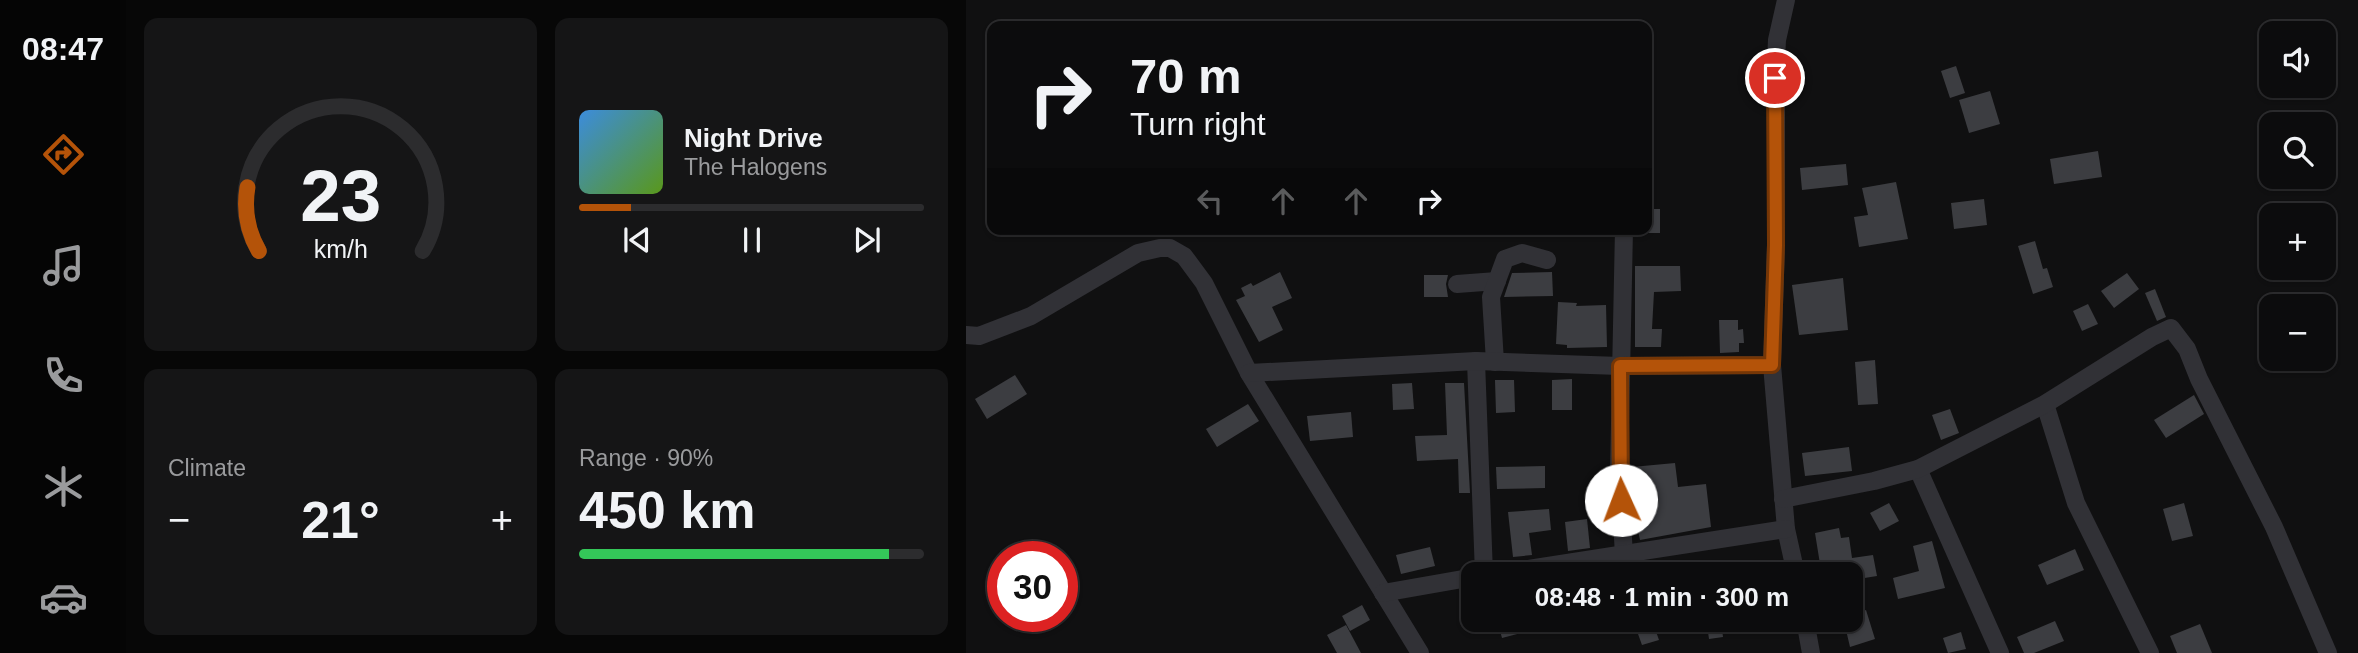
<!DOCTYPE html>
<html lang="en">
<head>
<meta charset="utf-8">
<style>
  body { margin:0; font-family:Helvetica,sans-serif; background:#151516; color:#f1f3f6; height:100vh; display:flex; flex-direction:column; font-size:26px; white-space:nowrap }
  * { box-sizing:border-box; margin:0 }
  p { font-size:23px; color:#9a9b9d }
  .icon { flex:none; width:38px; height:38px; fill:none; stroke:currentColor; stroke-width:2; stroke-linecap:round; stroke-linejoin:round }
  .map { position:relative; flex:1; overflow:hidden }
  .side { display:flex; flex-direction:column; gap:18px; padding:18px; background:#070707; width:840px }
  .side>* { flex:none }
  .top-card { position:absolute; left:21px; top:21px; width:665px; height:214px; border-radius:14px; box-shadow:0 2px 5px #0004,0 0 0 2px #2c2c2e; background:#0c0c0d; color:#f1f3f6; overflow:hidden }
  .controls { position:absolute; left:1293px; top:21px; display:grid; gap:14px }
  .controls a { display:grid; place-items:center; width:77px; height:77px; border-radius:14px; background:#0c0c0d; box-shadow:0 2px 5px #0004,0 0 0 2px #2c2c2e; font-size:35px }
  .speed { position:absolute; left:21px; top:541px; display:flex; gap:14px; font-size:35px; font-weight:700; text-align:center }
  .speed>* { display:grid; place-content:center; width:91px; height:91px; border-radius:50%; background:#0c0c0d; box-shadow:0 2px 5px #0004,0 0 0 2px #2c2c2e; line-height:1 }
  .speed .limit { border:10px solid #d22; background:#fff; color:#111 }
  .pin { position:absolute; display:grid; place-items:center; width:60px; height:60px; color:#fff; margin:-30px; border:4px solid #fff; border-radius:50%; box-shadow:0 2px 7px #0007 }
  .me { position:absolute; width:77px; margin:-38px; rotate:358deg; stroke-linejoin:round; filter:drop-shadow(0 0 5px #0008) }
  .turn { display:flex; align-items:center; gap:24px; height:147px; padding:0 28px; font-size:32px }
  .turn .icon { width:91px; height:91px; stroke-width:2.5 }
  .turn b { display:block; font-size:49px; line-height:60px }
  .lanes { display:flex; align-items:center; height:66px; padding:0 28px; background:#0003; justify-content:center; gap:35px; direction:ltr }
  .lanes .off { opacity:.35 }
  .big { font-size:52px; font-weight:800; line-height:1.1 }
  .side .tile { flex:1; display:flex; flex-direction:column; justify-content:center; gap:10px; min-width:0; padding:0 24px; border-radius:14px; background:#151516 }
  .side .dial { align-items:center; gap:0 }
  .dial svg { height:182px; overflow:visible; fill:none; stroke:#2c2c2e; stroke-width:7; stroke-linecap:round; text-anchor:middle }
  .dial text { fill:#f1f3f6; stroke:none }
  .song { display:flex; align-items:center; gap:21px }
  .cover { width:84px; height:84px; border-radius:10px; background:linear-gradient(135deg,hsl(210 70% 55%),hsl(90 70% 35%)) }
  .played { height:7px; border-radius:4px; background:linear-gradient(90deg,#b45309 15%,#2c2c2e 15%) }
  .keys { display:flex; justify-content:space-around; direction:ltr }
  .heat { display:flex; justify-content:space-between; align-items:center; font-size:38px; direction:ltr }
  .charge { height:10px; border-radius:5px; background:linear-gradient(90deg,#34c759 90%,#2c2c2e 0) }
  .side .tiles { flex:1; display:grid; gap:18px; grid-template-columns:repeat(2,1fr) }
  .trip { position:absolute; left:495px; top:562px; width:402px; height:70px; border-radius:14px; background:#0c0c0d; box-shadow:0 2px 5px #0004,0 0 0 2px #2c2c2e; font-weight:800; line-height:70px; text-align:center }
  main { display:flex; flex:1; min-height:0 }
  .menu { display:flex; flex-direction:column; width:126px; justify-content:space-around; align-items:center; background:#050505; color:#9a9b9d }
  .menu .icon { width:49px; height:49px }
  .menu .selected { color:#b45309 }
  .menu b { font-size:32px; color:#f1f3f6 }
  .map>svg:first-child { display:block }
</style>
</head>
<body>
<main>
<nav class="menu">
<b>08:47</b>
<svg class="icon selected" aria-label="directions" viewBox="0 0 24 24"><path d="M12 3l9 9-9 9-9-9zM9 14v-3h6M13 9l2 2-2 2"/></svg>
<svg class="icon" aria-label="music" viewBox="0 0 24 24"><path d="M9 18V5l10-2v13"/><circle cx="6" cy="18" r="3"/><circle cx="16" cy="16" r="3"/></svg>
<svg class="icon" aria-label="phone" viewBox="0 0 24 24"><path d="M5 4h4l2 5-3 2q2 4 5 5l2-3 5 2v4C11 20 4 13 5 4z"/></svg>
<svg class="icon" aria-label="climate" viewBox="0 0 24 24"><path d="M12 3v18M4 7l16 10M4 17L20 7"/></svg>
<svg class="icon" aria-label="car" viewBox="0 0 24 24"><path d="M5 17H2v-5l4-1 3-4h7l3 4 3 1v5h-3M9 17h6M6 11h13"/><circle cx="7" cy="17" r="2"/><circle cx="17" cy="17" r="2"/></svg>
</nav>
<section class="side">
<div class="tiles">
<div class="tile dial"><svg viewBox="0 0 100 80">
<path d="M14 69A42 42 0 1 1 86 69"/>
<path d="M14 69A42 42 0 0 1 9 41" stroke="#b45309"/>
<text x="50" y="56" font-size="32" font-weight="700">23</text>
<text x="50" y="72" font-size="11">km/h</text>
</svg></div>
<div class="tile">
<div class="song"><i class="cover"></i><div><b>Night Drive</b><p>The Halogens</p></div></div>
<div class="played"></div>
<div class="keys"><svg class="icon" aria-label="previous" viewBox="0 0 24 24"><path d="M18 5L8 12l10 7zM5 5v14"/></svg><svg class="icon" aria-label="pause" viewBox="0 0 24 24"><path d="M8 5v14M16 5v14"/></svg><svg class="icon" aria-label="next" viewBox="0 0 24 24"><path d="M6 5l10 7-10 7zM19 5v14"/></svg></div>
</div>
<div class="tile"><p>Climate</p>
<div class="heat"><a>−</a><b class="big">21°</b><a>+</a></div>
</div>
<div class="tile"><p>Range · 90%</p><b class="big">450 km</b><div class="charge"></div></div>
</div>
</section>
<div class="map">
<svg width="1392" height="653" viewBox="0 0 1392 653">
  <rect width="100%" height="100%" fill="#101011"/>
  <g fill="#3c3d41">
    <path d="M990,66L999,93L984,98L975,71Z"/>
    <path d="M1024,91L1034,124L1003,133L993,100Z"/>
    <path d="M1132,151L1136,177L1088,184L1084,159Z"/>
    <path d="M880,164L882,185L836,190L834,168Z"/>
    <path d="M930,182L942,239L893,247L888,217L902,215L896,188Z"/>
    <path d="M1018,199L1021,225L988,229L985,203Z"/>
    <rect x="681" y="209" width="13" height="24"/>
    <path d="M1069,241L1077,269L1081,268L1087,287L1067,294L1052,246Z"/>
    <path d="M669,266H714L715,291L688,292L686,329H696L695,347H669Z"/>
    <path d="M314,272L326,298L306,307L317,330L293,342L270,300L279,296L275,288L285,283L287,286Z"/>
    <path d="M586,272L587,296L538,297L546,273Z"/>
    <path d="M1161,273L1173,289L1148,308L1135,291Z"/>
    <path d="M458,275H482L480,284L482,297H458Z"/>
    <path d="M877,278L882,330L833,335L826,285Z"/>
    <path d="M1189,289L1200,317L1191,321L1179,293Z"/>
    <path d="M592,302L611,303L610,306L640,305L641,347L601,348V345L590,344Z"/>
    <path d="M1122,304L1132,324L1116,331L1107,311Z"/>
    <path d="M753,320H772V330L777,329L778,343H773V352L754,353Z"/>
    <path d="M909,360L912,404L892,405L889,362Z"/>
    <path d="M49,375L61,394L21,419L9,399Z"/>
    <path d="M606,379V410H586V380Z"/>
    <path d="M529,380H548L549,412L530,413Z"/>
    <path d="M446,383L448,409L427,410L426,384Z"/>
    <path d="M479,383H498L504,493H493L492,459L451,461L449,436L481,435Z"/>
    <path d="M1228,395L1238,414L1200,438L1188,420Z"/>
    <path d="M282,404L293,421L251,447L240,429Z"/>
    <path d="M984,409L993,433L975,440L966,415Z"/>
    <path d="M385,412L387,437L344,441L341,416Z"/>
    <path d="M883,447L886,471L839,476L836,453Z"/>
    <path d="M709,463L712,487L740,484L745,527L674,540L667,508L666,498L669,497L666,467Z"/>
    <path d="M579,466V488L531,489L530,467Z"/>
    <path d="M923,503L933,521L914,531L904,513Z"/>
    <path d="M1218,503L1227,536L1206,541L1197,509Z"/>
    <path d="M583,509L585,530L563,533L566,555L547,557L542,512Z"/>
    <path d="M621,519L624,548L602,551L599,522Z"/>
    <path d="M873,528L875,538L883,537L886,558L907,555L911,576L886,580V574H852L851,564H854L849,533Z"/>
    <path d="M966,541L979,588L932,599L927,578L953,571L947,546Z"/>
    <path d="M464,547L469,566L435,574L430,555Z"/>
    <path d="M1109,549L1118,570L1081,585L1072,565Z"/>
    <path d="M886,592H890L894,612L900,610L909,639L884,647L880,630L885,629L882,620H886Z"/>
    <path d="M396,605L404,620L384,631L376,616Z"/>
    <path d="M531,620H551L555,633L536,638Z"/>
    <path d="M667,620H686L693,640L676,645Z"/>
    <path d="M734,620H758L760,629H756L757,637L743,639L742,632L737,633Z"/>
    <path d="M1089,621L1098,641L1068,653H1058L1051,637Z"/>
    <path d="M1234,624L1246,653H1211L1204,636Z"/>
    <path d="M380,625L395,653H371L361,635Z"/>
    <path d="M995,632L1000,649L982,653L977,638Z"/>
  </g>
  <g fill="none" stroke-linecap="round" stroke-linejoin="round">
    <g stroke="#313136" stroke-width="18">
      <path d="M820,0L811,40L810,60V245L806,365L820,529L830,574"/>
      <path d="M658,229L653,472L658,555"/>
      <path d="M491,284L531,281"/>
      <path d="M0,335L13,336L65,316L172,253L194,248H204L218,256L238,283L283,373L454,653"/>
      <path d="M510,361L518,574"/>
      <path d="M529,362L525,297L539,259L556,253L581,260"/>
      <path d="M283,373L510,361L654,366L806,365"/>
      <path d="M1079,404L1110,503L1184,653"/>
      <path d="M952,469L1034,653"/>
      <path d="M817,499L908,481L952,469L1079,404L1186,337L1205,328L1221,349L1233,379L1308,527L1362,653"/>
      <path d="M529,574L820,529"/>
      <path d="M417,593L508,577"/>
      <path d="M839,620L845,653"/>
    </g>
  </g>
  <g fill="none" stroke-linecap="round" stroke-linejoin="round">
    <defs>
      <path id="route" d="M655,500L654,366L806,365L810,245L809,78"/>
    </defs>
    <use href="#route" stroke="#753606" stroke-width="18"/>
    <use href="#route" stroke="#b45309" stroke-width="12"/>
  </g>
</svg>
<div class="controls">
<a><svg class="icon" aria-label="sound" viewBox="0 0 24 24"><path d="M4 9h4l5-4v14l-5-4H4zM17 9q2 3 0 6"/></svg></a>
<a><svg class="icon" aria-label="search" viewBox="0 0 24 24"><circle cx="10" cy="10" r="6"/><path d="M15 15l6 6"/></svg></a>
<a>+</a>
<a>−</a>
</div>
<div class="speed"><div class="limit">30</div></div>
<div class="pin" style="left:809px;top:78px;background:#d93025"><svg class="icon" aria-label="arrive" viewBox="0 0 24 24"><path d="M6 21V4h12l-3 4 3 4H6"/></svg></div>
<svg class="me" style="left:655px;top:500px" viewBox="-20 -20 40 40"><circle r="19" fill="#fff"/><path d="M0-13L10 11 0 6-10 11z" fill="#b45309"/></svg>
<div class="trip">08:48 · 1 min · 300 m</div>
<div class="top-card">
<div class="turn"><svg class="icon" aria-label="right" viewBox="0 0 24 24"><path d="M7 20v-9h11M14 6l5 5-5 5"/></svg><div><b>70 m</b>Turn right</div></div>
<div class="lanes"><svg class="icon off" aria-label="left" viewBox="0 0 24 24"><path d="M17 20v-9H6M10 6l-5 5 5 5"/></svg><svg class="icon off" aria-label="ahead" viewBox="0 0 24 24"><path d="M12 20V5M6 11l6-6 6 6"/></svg><svg class="icon off" aria-label="ahead" viewBox="0 0 24 24"><path d="M12 20V5M6 11l6-6 6 6"/></svg><svg class="icon" aria-label="right" viewBox="0 0 24 24"><path d="M7 20v-9h11M14 6l5 5-5 5"/></svg></div>
</div>
</div>
</main>
</body>
</html>
